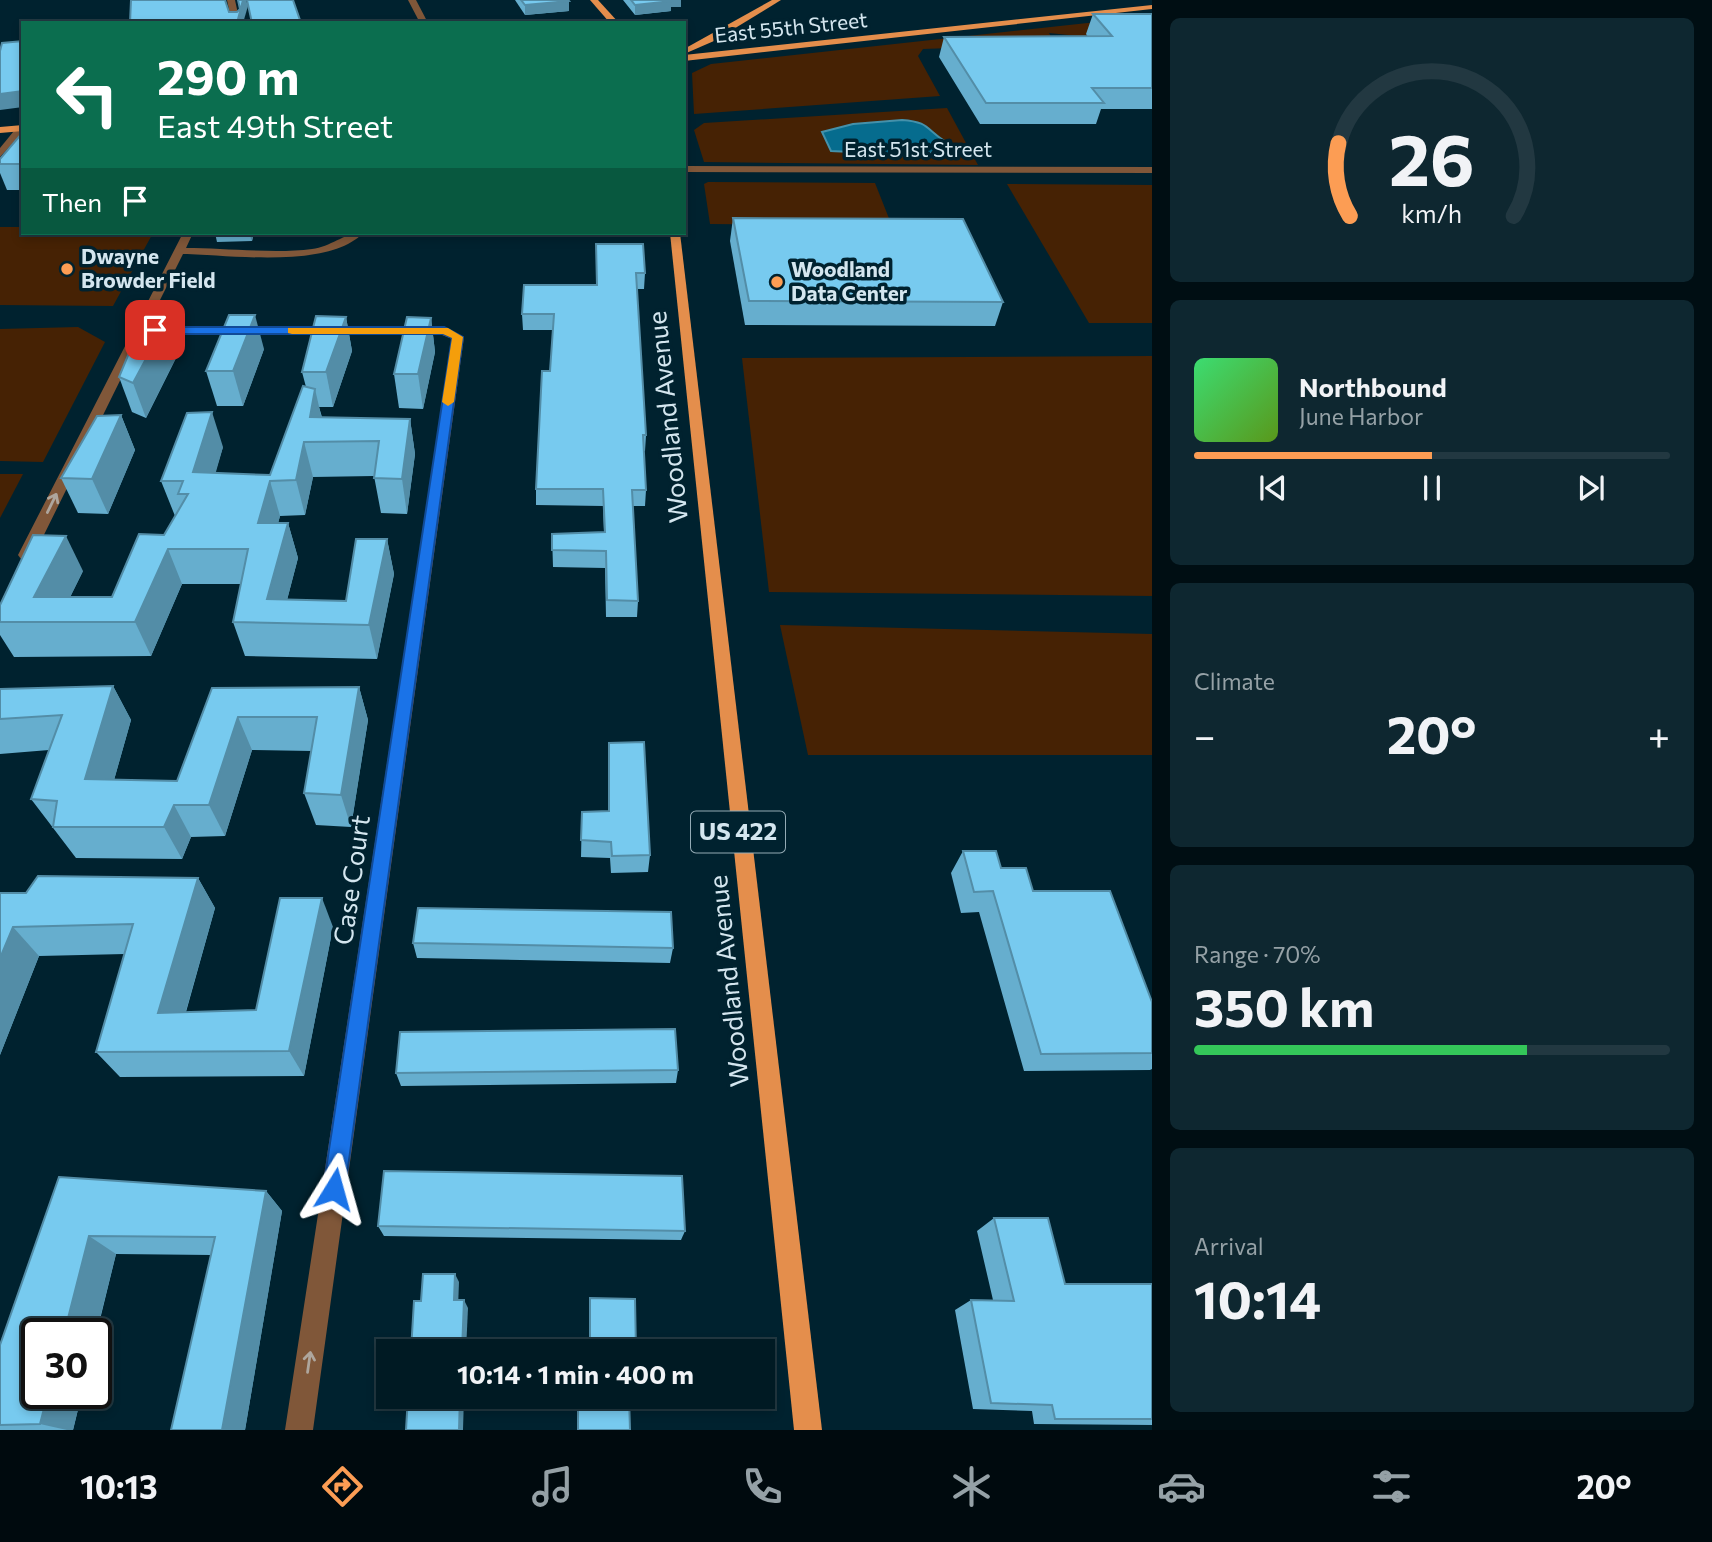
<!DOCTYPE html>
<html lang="en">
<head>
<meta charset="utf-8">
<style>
  body { margin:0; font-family:Commissioner,sans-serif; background:#0e2730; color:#f1f3f6; height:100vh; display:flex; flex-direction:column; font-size:26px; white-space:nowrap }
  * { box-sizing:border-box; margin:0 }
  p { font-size:23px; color:#95a1a6 }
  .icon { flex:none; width:38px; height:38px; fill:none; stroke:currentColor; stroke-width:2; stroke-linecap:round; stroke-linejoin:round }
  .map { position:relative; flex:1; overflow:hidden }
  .details { display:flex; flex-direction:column; gap:18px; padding:18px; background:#000e13; width:560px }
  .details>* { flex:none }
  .guide { position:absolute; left:21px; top:21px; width:665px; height:214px; border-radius:0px; box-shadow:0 4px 10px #0003,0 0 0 2px #223841; background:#0b6e4f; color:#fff; overflow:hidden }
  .speed { position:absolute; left:21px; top:1318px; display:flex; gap:14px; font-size:35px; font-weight:700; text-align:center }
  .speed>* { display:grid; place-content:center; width:91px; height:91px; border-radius:50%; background:#001a23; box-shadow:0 4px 10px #0003,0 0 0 2px #223841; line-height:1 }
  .speed .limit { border:4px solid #111; border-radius:10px; background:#fff; color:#111 }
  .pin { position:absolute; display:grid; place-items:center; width:60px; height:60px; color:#fff; margin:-30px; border-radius:14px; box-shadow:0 4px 10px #0006 }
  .me { position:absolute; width:77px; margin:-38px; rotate:8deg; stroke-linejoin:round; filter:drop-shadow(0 0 5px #0008) }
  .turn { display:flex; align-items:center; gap:24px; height:147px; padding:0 21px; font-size:32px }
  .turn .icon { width:91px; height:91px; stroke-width:2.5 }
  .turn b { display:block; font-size:49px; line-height:60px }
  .then { display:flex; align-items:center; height:66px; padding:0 21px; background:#0003; gap:14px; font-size:26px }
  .big { font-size:52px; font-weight:700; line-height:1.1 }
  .details .widget { flex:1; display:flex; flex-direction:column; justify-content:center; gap:10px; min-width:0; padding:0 24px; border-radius:10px; background:#0e2730 }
  .details .dial { align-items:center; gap:0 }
  .dial svg { height:182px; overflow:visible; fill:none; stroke:#223841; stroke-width:7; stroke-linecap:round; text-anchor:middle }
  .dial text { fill:#f1f3f6; stroke:none }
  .song { display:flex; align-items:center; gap:21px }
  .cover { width:84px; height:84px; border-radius:10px; background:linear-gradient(135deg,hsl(140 70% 55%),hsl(90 70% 35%)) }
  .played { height:7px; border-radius:4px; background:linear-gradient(90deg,#fc9d54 50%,#223841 50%) }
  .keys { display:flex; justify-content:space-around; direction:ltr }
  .heat { display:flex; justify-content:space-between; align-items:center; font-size:38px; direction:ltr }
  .charge { height:10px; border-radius:5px; background:linear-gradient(90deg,#34c759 70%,#223841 0) }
  .trip { position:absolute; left:376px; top:1339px; width:399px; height:70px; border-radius:0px; background:#001a23; box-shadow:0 4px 10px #0003,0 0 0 2px #223841; font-weight:700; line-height:70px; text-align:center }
  .menu { display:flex; height:112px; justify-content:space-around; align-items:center; background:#000a0e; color:#95a1a6 }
  .menu .icon { width:49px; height:49px }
  .menu .active { color:#fc9d54 }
  .menu b { font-size:32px; color:#f1f3f6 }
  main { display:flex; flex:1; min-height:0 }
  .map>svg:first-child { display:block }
</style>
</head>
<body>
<main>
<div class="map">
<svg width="1152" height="1430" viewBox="0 0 1152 1430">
  <rect width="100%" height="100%" fill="#00222f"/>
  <g fill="#462204">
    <path d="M1152,16L1087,35L1088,37L1049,33L1053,40L1007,46L923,49L918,56L940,96L694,114L692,73L711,64Z"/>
    <path d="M947,108L978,165L704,162L694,130L704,123Z"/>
    <path d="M708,182L875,183L892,226L710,224L704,184Z"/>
    <path d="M1007,184L1152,185V323H1089Z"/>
    <path d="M0,227H23V233H153L113,306L0,305Z"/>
    <path d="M78,327L105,342L43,462L0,461V329Z"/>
    <path d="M1152,356V596L769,592L742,358Z"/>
    <path d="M0,474H23L0,518Z"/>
    <path d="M780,625L1152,634V755H808Z"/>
  </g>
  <path fill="#066c8e" stroke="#4491ab" stroke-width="2" d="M902,120C930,122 925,129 946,142L944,149C917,161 862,152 831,151L822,132L853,124Z"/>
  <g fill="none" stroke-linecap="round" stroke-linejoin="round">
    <g fill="#805739" fill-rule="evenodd">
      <path d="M227,0H235L240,23H232Z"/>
      <path d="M408,0H416L428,23H420Z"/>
      <path d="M18,126H23V132L0,157V148Z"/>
      <path d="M684,166L1152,167V173L684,172Z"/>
      <path d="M183,233H193L186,248C225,248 275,254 312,249C331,247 345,232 363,233C329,269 231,255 183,254L147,326L444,327L464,337L313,1430H285L452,339L442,335L143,334L34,555L26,560L21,559L18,555Z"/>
    </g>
    <g fill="#e48e4c" fill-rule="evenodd">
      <path d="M590,0H598L619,23H610Z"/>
      <path d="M772,0H781L714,41L684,54V49Z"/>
      <path d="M1152,5V9L684,61V55Z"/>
      <path d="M23,125V131L0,133V127Z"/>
      <path d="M670,233H680L822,1430H794Z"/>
    </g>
  </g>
  <g fill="#66aece">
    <path d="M515,0H568L569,11L525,15Z"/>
    <path d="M623,0H681V7H671V11L635,15Z"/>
    <path d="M1093,14H1152V109H1101L1096,124H980L939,57L944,37H1088L1086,34Z"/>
    <path d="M23,132V190H7L0,173V159Z"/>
    <path d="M733,218L1003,302L995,326L745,325L730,241Z"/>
    <path d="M215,233H254L252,241L217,242Z"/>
    <path d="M596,244L645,273L644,289H637L646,435L645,451H644L646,490L645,506H633L638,601L637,617H606L605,568L553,567L552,534L604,532L603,506L536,505V489L550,371L553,330H523L522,314L597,285Z"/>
    <path d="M346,317L352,351L333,407H319L322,417L410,419L415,454L407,514L381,513L374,476L313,477L305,515L280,516L278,523H288L298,558L287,600L346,601L387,539L394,574L377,659L245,656L233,622L241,584H182L151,656L14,657L0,635V605L83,571L70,597H112L164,535L175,516L161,481L223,447L215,473L270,475L306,387L302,372Z"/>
    <path d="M431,318L435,352L423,409L399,408L394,374Z"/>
    <path d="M264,349L243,406H217L206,371Z"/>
    <path d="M180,350L146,418L132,412L119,377Z"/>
    <path d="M121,415L135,450L108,514L78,513L61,478Z"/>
    <path d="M113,686L131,720L114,780L177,781L212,688L359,687L368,720L351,827L316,825L304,793L312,751L252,750L225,836L191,837L182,859L76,858L31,799L49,750L0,754V689Z"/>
    <path d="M609,743L650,855L648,872L611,873L610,858L581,857L582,812L608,811Z"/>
    <path d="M963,851L1001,868L1033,891L1152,1002V1069L1150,1070L1024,1071L979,912L961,913L951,873Z"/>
    <path d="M198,878L215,908L186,1012L256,1010L333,927L304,1076L120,1077L96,1052L125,954L39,956L0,1055V893H26Z"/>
    <path d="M413,943L673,948L670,963L417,958Z"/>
    <path d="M678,1070L676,1083L401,1086L396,1073Z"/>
    <path d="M59,1177L266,1191L282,1211L245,1430H171L211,1255L116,1254L73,1430H0V1345Z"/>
    <path d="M994,1218L1065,1284H1152V1425L1034,1424L1032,1411L973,1409L955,1310L971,1300H993L977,1231Z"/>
    <path d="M378,1226L685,1231L681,1240L384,1236Z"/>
  </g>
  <g fill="#538da7">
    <path d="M243,0H246L248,6L243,23H237Z"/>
    <path d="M668,0H681V7H671V11L635,15V5Z"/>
    <path d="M569,1V11L525,15V5Z"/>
    <path d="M23,91V107L0,110V94Z"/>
    <path d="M249,233H254L252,241Z"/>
    <path d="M255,315L264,349L243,406L233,371Z"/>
    <path d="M169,316L180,350L146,418L133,383Z"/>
    <path d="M346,317L352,351L333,407L326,372Z"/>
    <path d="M431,318L435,352L423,409L418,374Z"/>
    <path d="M315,389L323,424L310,417Z"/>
    <path d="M212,412L223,447L206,507L193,472Z"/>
    <path d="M121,415L135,450L108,514L92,479Z"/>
    <path d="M410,419L415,454L407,514L402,479Z"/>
    <path d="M304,442L313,477L305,515L296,480Z"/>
    <path d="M270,481L280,516L269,558L258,523Z"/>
    <path d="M288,523L298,558L281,623L267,599Z"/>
    <path d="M66,536L83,571L58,622L34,597Z"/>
    <path d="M387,539L394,574L377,659L369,625Z"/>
    <path d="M168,549L182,584L151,656L135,622Z"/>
    <path d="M113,686L131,720L105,812L85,779Z"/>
    <path d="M359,687L368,720L351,827L341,795Z"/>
    <path d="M238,717L252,750L225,836L209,805Z"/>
    <path d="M174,805L191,837L182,859L164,827Z"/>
    <path d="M198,878L215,908L178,1039L158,1013Z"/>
    <path d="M322,898L333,927L304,1076L289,1051Z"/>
    <path d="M13,927L39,956L0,1055V958Z"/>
    <path d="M266,1191L282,1211L245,1430H222Z"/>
    <path d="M89,1236L116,1254L96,1334H64Z"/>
    <path d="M455,1274L459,1282L458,1308L454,1300Z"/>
    <path d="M464,1300L468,1308L466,1351H462Z"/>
    <path d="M48,1393H82L73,1430H67L40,1424Z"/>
    <path d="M460,1396H464L463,1430H459Z"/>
  </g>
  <g fill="#77caef" stroke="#538da7" stroke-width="2">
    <path d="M131,0H225L229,12H237L240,9L238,0H243L237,23H130Z"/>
    <path d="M247,0H293L301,23H252Z"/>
    <path d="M521,0H568L569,1L525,5Z"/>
    <path d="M631,0H671L672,1L635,5Z"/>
    <path d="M1093,14H1152V88H1092L1104,103H986L944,37L1112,36Z"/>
    <path d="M23,41V91L0,94V51L2,43Z"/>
    <path d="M23,132V164H0V159Z"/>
    <path d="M733,218L963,219L1003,302L749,301Z"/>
    <path d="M596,244H643L645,273H636L646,435H643L646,490H632L638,601L607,600L606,551L552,550V534L605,532L603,489H536L542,371H550L554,314H522L524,285H597Z"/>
    <path d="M229,315H255L233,371H206Z"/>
    <path d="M169,316L133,383L119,377L144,317Z"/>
    <path d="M316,316L346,317L326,372H302Z"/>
    <path d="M407,317L431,318L418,374H394Z"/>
    <path d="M303,386L315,389L310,417L410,419L402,479L374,478L379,441L304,442L296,480L270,481L258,523H288L267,599L346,601L356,539H387L369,625L233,622L248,549H168L135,622H0V605L33,535L66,536L34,597H112L139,534L164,535L188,494H178L183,481H161L187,413L212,412L193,472L270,475Z"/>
    <path d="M121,415L92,479L61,478L97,416Z"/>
    <path d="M113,686L85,779L177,781L212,688L359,687L341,795L304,793L317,717H238L209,805H174L164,827H53L57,801L31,799L62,715L0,719V689Z"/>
    <path d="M644,742L650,855L612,856L611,842L581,840L582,812L609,811V743Z"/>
    <path d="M963,851H996L1001,868H1026L1033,891H1110L1152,1002V1053L1041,1054L993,891L974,892Z"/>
    <path d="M38,876L198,878L158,1013L256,1010L280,898H322L289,1051L96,1052L133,924L13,927L0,958V893H26Z"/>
    <path d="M418,908L671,912L673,948L413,943Z"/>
    <path d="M675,1029L678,1070L396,1073L400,1032Z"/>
    <path d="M384,1171L682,1176L685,1231L378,1226Z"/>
    <path d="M59,1177L266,1191L222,1430H171L215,1237L89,1236L64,1334H37V1393H48L40,1424L0,1425V1345Z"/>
    <path d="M994,1218H1048L1065,1284H1152V1419H1055L1052,1405L991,1403L971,1300L1014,1301Z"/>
    <path d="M423,1274H455L454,1300H464L462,1351H411L414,1301H421Z"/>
    <path d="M590,1298L635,1299L636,1351H590Z"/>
    <path d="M408,1396H460L459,1430H406Z"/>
    <path d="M578,1396H629L630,1430H578Z"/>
  </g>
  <defs><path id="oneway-shaft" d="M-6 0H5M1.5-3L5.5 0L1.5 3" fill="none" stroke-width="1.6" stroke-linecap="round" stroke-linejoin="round" transform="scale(1.75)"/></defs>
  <g stroke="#aea69d">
    <use href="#oneway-shaft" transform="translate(52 503) rotate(-64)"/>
    <use href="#oneway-shaft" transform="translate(309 1362) rotate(-82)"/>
  </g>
  <path fill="#1a73e8" stroke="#114b97" stroke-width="2" d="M444,327L463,337L345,1189L342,1197L334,1200L326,1197L323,1189L452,338L443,334H155L149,330L155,327Z"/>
  <path fill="#f59e0b" d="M288,328H448L463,337L454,402L448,406L442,402L452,338L443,334H292L288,333Z"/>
  <g fill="#fc9d54" stroke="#00222f" stroke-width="2.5">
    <circle cx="67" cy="269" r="7"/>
    <circle cx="777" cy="282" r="7"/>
  </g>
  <g text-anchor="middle" stroke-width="7" stroke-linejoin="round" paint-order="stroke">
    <g font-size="21" fill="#d4e6ef" stroke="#00222f">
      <text transform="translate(791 28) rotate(-6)" y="7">East 55th Street</text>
      <text x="918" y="157">East 51st Street</text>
    </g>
    <g font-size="21" font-weight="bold" fill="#d4e6ef" stroke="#00222f" text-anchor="start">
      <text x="81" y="264">Dwayne<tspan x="81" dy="24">Browder Field</tspan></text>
      <text x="791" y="277">Woodland<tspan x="791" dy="24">Data Center</tspan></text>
    </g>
    <rect fill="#00222f" stroke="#94abb5" stroke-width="2" x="691" y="811.5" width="94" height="41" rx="5"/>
    <g font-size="24" font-weight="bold" fill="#d4e6ef">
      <text x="738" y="840">US 422</text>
    </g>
    <g font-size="26" fill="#d4e6ef" stroke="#00222f">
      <text transform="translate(668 417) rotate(-96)" y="9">Woodland Avenue</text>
      <text transform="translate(352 880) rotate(-82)" y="9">Case Court</text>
      <text transform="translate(729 981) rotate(-96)" y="9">Woodland Avenue</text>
    </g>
  </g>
</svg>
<div class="speed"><div class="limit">30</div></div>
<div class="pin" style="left:155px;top:330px;background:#d93025"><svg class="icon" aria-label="arrive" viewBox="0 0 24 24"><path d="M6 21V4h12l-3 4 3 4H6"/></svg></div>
<svg class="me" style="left:334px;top:1189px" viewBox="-20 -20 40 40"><path d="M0-17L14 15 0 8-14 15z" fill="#1a73e8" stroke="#fff" stroke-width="4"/></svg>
<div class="trip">10:14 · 1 min · 400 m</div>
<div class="guide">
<div class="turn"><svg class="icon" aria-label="left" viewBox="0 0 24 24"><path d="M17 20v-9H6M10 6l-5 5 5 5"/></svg><div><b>290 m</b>East 49th Street</div></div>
<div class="then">Then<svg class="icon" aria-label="arrive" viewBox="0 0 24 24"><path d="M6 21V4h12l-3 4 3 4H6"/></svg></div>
</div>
</div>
<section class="details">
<div class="widget dial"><svg viewBox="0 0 100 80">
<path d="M14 69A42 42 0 1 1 86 69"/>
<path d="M14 69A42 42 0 0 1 9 37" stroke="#fc9d54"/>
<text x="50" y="56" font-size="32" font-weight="700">26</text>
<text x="50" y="72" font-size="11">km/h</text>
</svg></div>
<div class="widget">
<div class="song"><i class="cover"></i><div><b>Northbound</b><p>June Harbor</p></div></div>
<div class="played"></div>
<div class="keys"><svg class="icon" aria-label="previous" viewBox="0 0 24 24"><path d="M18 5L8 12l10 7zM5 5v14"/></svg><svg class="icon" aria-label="pause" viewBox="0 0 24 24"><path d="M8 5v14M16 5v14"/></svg><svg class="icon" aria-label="next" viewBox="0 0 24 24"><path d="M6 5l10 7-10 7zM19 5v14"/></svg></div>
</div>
<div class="widget"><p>Climate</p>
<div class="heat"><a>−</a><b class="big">20°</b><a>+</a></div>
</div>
<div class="widget"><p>Range · 70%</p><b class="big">350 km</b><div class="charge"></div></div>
<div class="widget"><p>Arrival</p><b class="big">10:14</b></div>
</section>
</main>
<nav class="menu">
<b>10:13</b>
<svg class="icon active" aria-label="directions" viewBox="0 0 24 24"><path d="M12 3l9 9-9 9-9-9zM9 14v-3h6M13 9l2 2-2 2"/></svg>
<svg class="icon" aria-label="music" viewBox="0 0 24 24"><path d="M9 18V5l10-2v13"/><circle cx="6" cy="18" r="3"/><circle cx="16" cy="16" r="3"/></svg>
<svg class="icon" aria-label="phone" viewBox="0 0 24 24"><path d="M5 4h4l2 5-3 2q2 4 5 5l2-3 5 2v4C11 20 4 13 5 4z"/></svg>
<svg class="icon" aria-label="climate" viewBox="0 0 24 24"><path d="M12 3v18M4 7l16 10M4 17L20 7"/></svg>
<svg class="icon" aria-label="car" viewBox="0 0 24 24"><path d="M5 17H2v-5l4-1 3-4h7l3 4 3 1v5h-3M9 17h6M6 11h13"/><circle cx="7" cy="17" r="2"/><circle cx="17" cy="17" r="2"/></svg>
<svg class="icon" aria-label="filters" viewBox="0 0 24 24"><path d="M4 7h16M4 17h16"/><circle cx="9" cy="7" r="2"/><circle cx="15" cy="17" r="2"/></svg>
<b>20°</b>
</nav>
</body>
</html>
